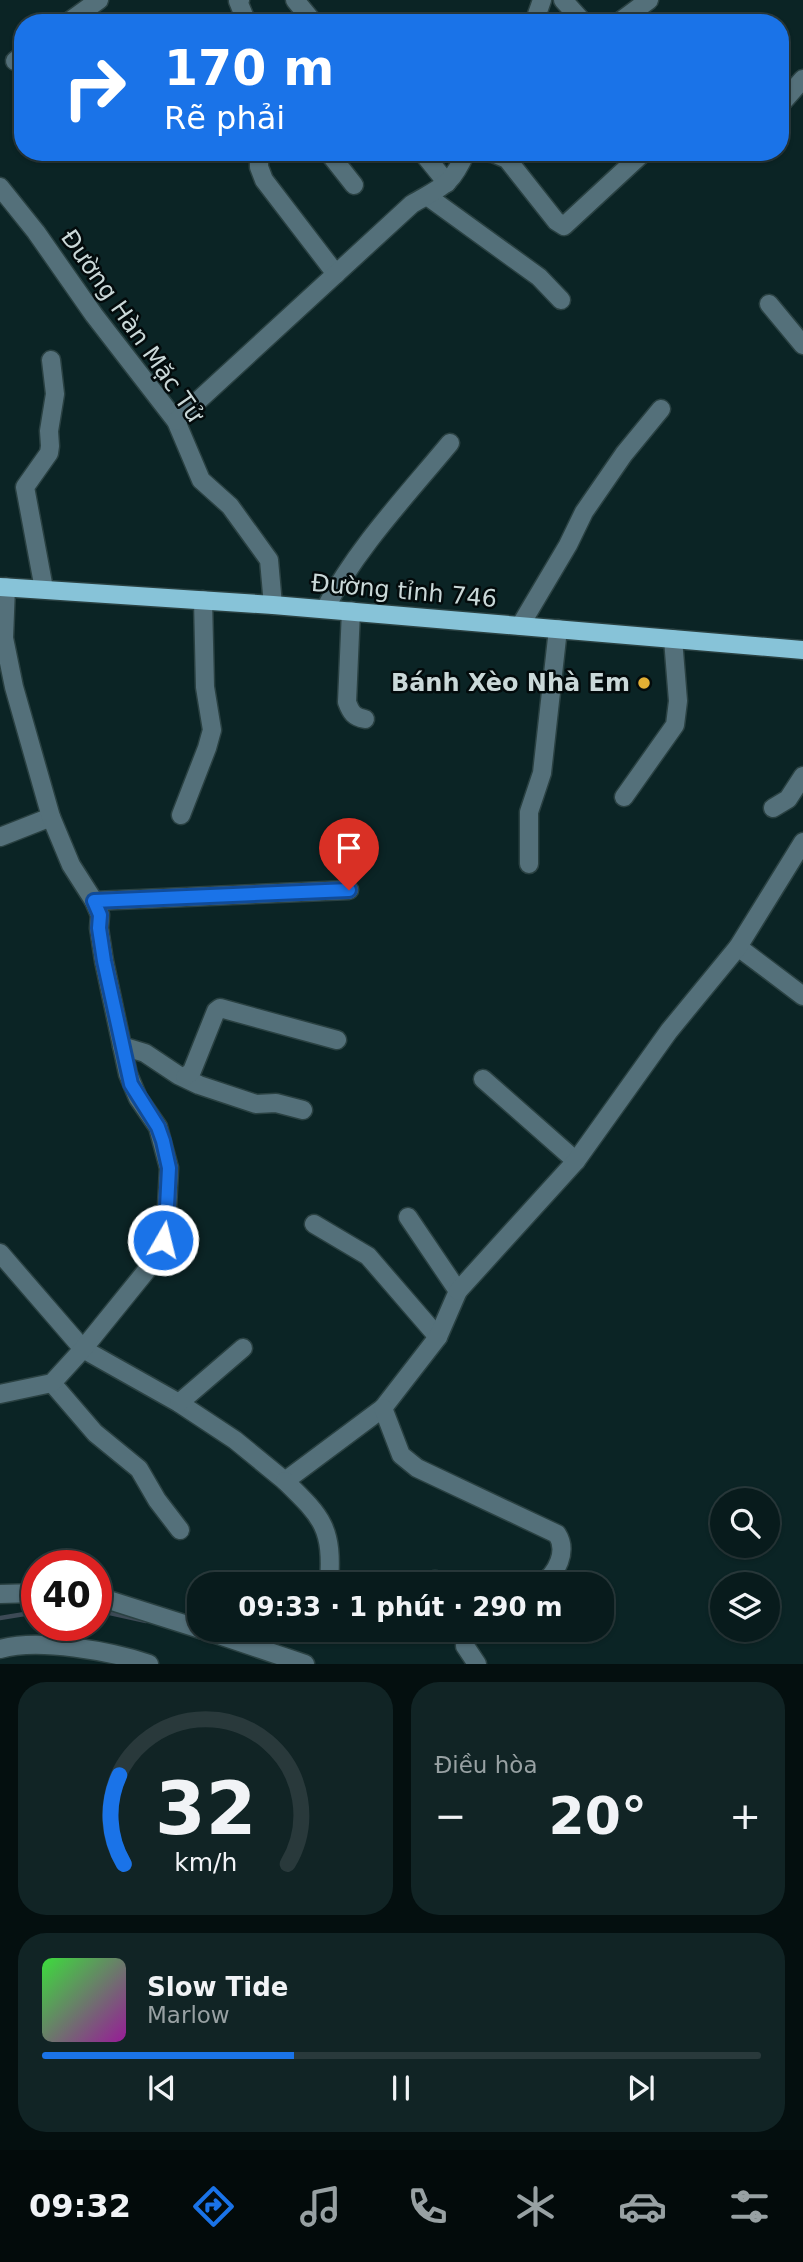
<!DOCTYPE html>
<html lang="vi">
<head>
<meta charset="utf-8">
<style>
  body { margin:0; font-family:"DejaVu Sans",sans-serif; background:#112425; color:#f1f3f6; height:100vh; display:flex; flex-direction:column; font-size:26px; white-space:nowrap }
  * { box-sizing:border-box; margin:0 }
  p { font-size:23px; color:#98a1a3 }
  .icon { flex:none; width:38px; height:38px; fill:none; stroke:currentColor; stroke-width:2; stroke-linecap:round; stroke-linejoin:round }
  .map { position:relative; height:1664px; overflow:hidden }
  .side { display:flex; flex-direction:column; gap:18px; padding:18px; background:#040f0f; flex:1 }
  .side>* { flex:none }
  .hud { position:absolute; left:14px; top:14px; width:775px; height:147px; border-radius:28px; box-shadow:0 2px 5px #0004,0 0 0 2px #29393b; background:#1a73e8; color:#fff; overflow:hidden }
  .fabs { position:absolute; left:710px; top:1488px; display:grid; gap:14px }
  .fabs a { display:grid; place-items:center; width:70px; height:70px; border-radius:50%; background:#081b1c; box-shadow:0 2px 5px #0004,0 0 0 2px #29393b; font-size:35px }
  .speed { position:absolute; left:21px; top:1550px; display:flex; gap:14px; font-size:35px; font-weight:700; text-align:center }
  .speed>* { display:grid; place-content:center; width:91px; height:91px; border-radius:50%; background:#081b1c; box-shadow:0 2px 5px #0004,0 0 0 2px #29393b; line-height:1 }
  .speed .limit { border:10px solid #d22; background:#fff; color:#111 }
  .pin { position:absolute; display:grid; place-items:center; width:60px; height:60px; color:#fff; margin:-72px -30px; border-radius:50% 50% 50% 0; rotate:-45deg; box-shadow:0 0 7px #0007 }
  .pin .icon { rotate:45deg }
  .me { position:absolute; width:77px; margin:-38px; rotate:8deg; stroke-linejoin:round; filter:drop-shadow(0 0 5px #0008) }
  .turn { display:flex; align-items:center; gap:24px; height:147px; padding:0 35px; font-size:32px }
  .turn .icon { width:91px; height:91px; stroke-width:2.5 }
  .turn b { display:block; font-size:49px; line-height:60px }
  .big { font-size:52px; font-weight:800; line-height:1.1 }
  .side .widget { flex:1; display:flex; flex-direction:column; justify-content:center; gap:10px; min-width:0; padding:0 24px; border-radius:28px; background:#112425 }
  .side .dial { align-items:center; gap:0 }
  .dial svg { height:182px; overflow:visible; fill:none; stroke:#29393b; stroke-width:7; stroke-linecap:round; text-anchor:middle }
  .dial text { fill:#f1f3f6; stroke:none }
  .song { display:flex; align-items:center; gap:21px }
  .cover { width:84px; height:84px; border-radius:10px; background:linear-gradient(135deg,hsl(120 70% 55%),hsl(300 70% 35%)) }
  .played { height:7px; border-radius:4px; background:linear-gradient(90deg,#1a73e8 35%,#29393b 35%) }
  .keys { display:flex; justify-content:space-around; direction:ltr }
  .heat { display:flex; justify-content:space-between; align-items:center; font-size:38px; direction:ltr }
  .side .tiles { flex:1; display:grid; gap:18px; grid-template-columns:1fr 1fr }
  .widget:last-child { grid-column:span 2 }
  .trip { position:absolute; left:187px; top:1572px; width:427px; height:70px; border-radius:28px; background:#081b1c; box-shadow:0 2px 5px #0004,0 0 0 2px #29393b; font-weight:800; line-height:70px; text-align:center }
  .dock { display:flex; height:112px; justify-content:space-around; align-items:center; background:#030b0b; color:#98a1a3 }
  .dock .icon { width:49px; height:49px }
  .dock .active { color:#1a73e8 }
  .dock b { font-size:32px; color:#f1f3f6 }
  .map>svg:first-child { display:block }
</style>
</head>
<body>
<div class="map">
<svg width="803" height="1664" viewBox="0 0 803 1664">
  <rect width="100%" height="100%" fill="#0b2425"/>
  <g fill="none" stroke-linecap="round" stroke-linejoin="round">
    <g stroke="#3d4a56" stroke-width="4.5">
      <path d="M96,1610L146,1621"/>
      <path d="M0,1618L37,1612"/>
    </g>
    <defs>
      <g id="minor">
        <path d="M240,0L238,1L247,23"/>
        <path d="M295,0L314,23"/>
        <path d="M563,0L584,23"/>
        <path d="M67,23L99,0"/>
        <path d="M534,23L542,0"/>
        <path d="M618,23L649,0"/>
        <path d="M15,61L23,55"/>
        <path d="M780,105L803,79"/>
        <path d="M259,152V167L264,180L336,274"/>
        <path d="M328,152L354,185"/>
        <path d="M422,152L447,183"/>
        <path d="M483,152L493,153L507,159L556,221L564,226L644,152"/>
        <path d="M0,187L36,232L94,315L176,421L201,480L230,506L269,560L273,605"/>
        <path d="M427,196L539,277L561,300"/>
        <path d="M769,304L803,345"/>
        <path d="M176,421L412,204C443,186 451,186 466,152"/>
        <path d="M44,589L25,487L49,453L50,446L49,431L55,394L51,360"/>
        <path d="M325,609C355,550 407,495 450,443"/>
        <path d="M351,611L347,702C351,713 354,717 365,719"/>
        <path d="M520,626L568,545L584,512L624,454L661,409"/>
        <path d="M624,797L675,725L678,701L673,639"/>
        <path d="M773,808L788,799L803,776"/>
        <path d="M181,815L207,748L212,730L205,687L203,600"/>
        <path d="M0,837L51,817"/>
        <path d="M529,864V812L542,773L558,629"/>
        <path d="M94,901L349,890"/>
        <path d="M738,947L803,996"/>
        <path d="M122,1046L145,1053L178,1075L199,1085L256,1104L276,1103L303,1110"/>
        <path d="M185,1077L192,1071L216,1011L220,1008L337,1040"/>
        <path d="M483,1079L576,1161"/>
        <path d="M314,1224L368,1256L438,1337"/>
        <path d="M0,1253L83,1349L179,1403L235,1440L285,1481L383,1408L438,1337L458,1291L408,1217"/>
        <path d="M458,1291L576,1161L669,1031L738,947L803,842"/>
        <path d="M52,1383L95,1433L139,1469L157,1500L180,1530"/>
        <path d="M0,1394L52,1383L83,1349L151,1265L163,1240L167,1207L169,1168L158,1127L138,1098L128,1074L104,961L99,928L100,915L94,901L71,865L51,817L14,687L4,638L6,587"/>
        <path d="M179,1403L243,1348"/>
        <path d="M383,1408L401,1455L417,1468L557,1534C568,1551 557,1574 541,1584"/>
        <path d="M285,1481C323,1518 333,1528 329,1584"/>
        <path d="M428,1584L435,1580"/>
        <path d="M0,1594L37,1593"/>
        <path d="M96,1596L200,1629"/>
        <path d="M201,1629L305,1664"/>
        <path d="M466,1629L465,1646L477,1664"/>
        <path d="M0,1649C38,1638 111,1651 149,1664"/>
      </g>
      <path id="major" d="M0,587L273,605L803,650"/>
    </defs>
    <use href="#minor" stroke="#2a4142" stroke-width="21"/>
    <use href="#major" stroke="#2a4142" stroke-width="21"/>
    <use href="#minor" stroke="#54707a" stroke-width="18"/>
    <use href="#major" stroke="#87c3d8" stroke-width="18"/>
  </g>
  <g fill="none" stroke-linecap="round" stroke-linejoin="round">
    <defs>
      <path id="route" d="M163,1240L167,1207L169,1168L163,1141L158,1127L131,1084L104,961L99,928L100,915L94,901L349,890"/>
    </defs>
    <use href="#route" stroke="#114b97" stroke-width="18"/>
    <use href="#route" stroke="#1a73e8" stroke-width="12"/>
  </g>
  <circle fill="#e2af34" stroke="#030b0c" stroke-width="2.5" cx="644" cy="683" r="7"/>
  <g text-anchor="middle" stroke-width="5" stroke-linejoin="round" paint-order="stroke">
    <g font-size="24" fill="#cad8d8" stroke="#030b0c">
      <text transform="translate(132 326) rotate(55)" y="8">Đường Hàn Mặc Tử</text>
      <text transform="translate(404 591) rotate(5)" y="8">Đường tỉnh 746</text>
    </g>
    <g font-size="24" font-weight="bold" fill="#cad8d8" stroke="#030b0c" text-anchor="end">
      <text x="630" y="691">Bánh Xèo Nhà Em</text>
    </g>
  </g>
</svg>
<div class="fabs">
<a><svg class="icon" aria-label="search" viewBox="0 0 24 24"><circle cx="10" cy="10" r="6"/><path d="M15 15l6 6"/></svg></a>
<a><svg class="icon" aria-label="layers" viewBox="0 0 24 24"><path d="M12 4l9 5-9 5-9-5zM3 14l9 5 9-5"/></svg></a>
</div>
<div class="speed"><div class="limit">40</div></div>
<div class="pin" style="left:349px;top:890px;background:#d93025"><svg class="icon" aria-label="arrive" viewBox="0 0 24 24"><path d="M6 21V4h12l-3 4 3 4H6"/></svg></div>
<svg class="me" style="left:163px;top:1240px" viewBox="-20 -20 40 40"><circle r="17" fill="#1a73e8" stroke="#fff" stroke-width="3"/><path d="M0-11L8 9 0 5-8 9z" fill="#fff"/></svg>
<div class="trip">09:33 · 1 phút · 290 m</div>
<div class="hud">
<div class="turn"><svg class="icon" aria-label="right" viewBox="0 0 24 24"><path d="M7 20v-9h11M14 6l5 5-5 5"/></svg><div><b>170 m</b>Rẽ phải</div></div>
</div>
</div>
<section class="side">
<div class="tiles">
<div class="widget dial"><svg viewBox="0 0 100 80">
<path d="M14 69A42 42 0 1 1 86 69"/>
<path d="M14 69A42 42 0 0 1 12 30" stroke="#1a73e8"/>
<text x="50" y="56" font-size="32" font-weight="700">32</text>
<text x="50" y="72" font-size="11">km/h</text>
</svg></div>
<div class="widget"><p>Điều hòa</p>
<div class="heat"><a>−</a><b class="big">20°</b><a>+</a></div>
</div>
<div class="widget">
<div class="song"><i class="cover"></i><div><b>Slow Tide</b><p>Marlow</p></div></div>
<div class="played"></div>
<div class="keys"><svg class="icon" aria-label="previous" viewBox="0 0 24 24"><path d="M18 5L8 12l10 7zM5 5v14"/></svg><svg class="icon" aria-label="pause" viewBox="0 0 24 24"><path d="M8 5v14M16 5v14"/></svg><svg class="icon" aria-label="next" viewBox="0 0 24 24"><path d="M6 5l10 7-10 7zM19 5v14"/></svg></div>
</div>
</div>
</section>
<nav class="dock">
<b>09:32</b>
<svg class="icon active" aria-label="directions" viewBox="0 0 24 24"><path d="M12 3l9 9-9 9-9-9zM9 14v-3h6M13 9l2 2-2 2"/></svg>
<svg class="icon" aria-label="music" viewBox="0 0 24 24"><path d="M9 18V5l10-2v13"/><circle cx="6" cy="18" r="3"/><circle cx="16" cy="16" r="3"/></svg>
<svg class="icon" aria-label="phone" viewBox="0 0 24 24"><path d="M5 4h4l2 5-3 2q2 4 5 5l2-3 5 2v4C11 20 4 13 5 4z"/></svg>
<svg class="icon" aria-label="climate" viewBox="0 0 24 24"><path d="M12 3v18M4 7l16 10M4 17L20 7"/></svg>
<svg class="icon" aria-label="car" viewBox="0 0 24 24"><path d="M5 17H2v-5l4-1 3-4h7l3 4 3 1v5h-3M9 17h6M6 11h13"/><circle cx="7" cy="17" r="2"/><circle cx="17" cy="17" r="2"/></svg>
<svg class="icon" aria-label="filters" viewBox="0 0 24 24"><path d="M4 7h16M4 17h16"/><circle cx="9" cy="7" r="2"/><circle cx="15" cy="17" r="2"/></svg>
</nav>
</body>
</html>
